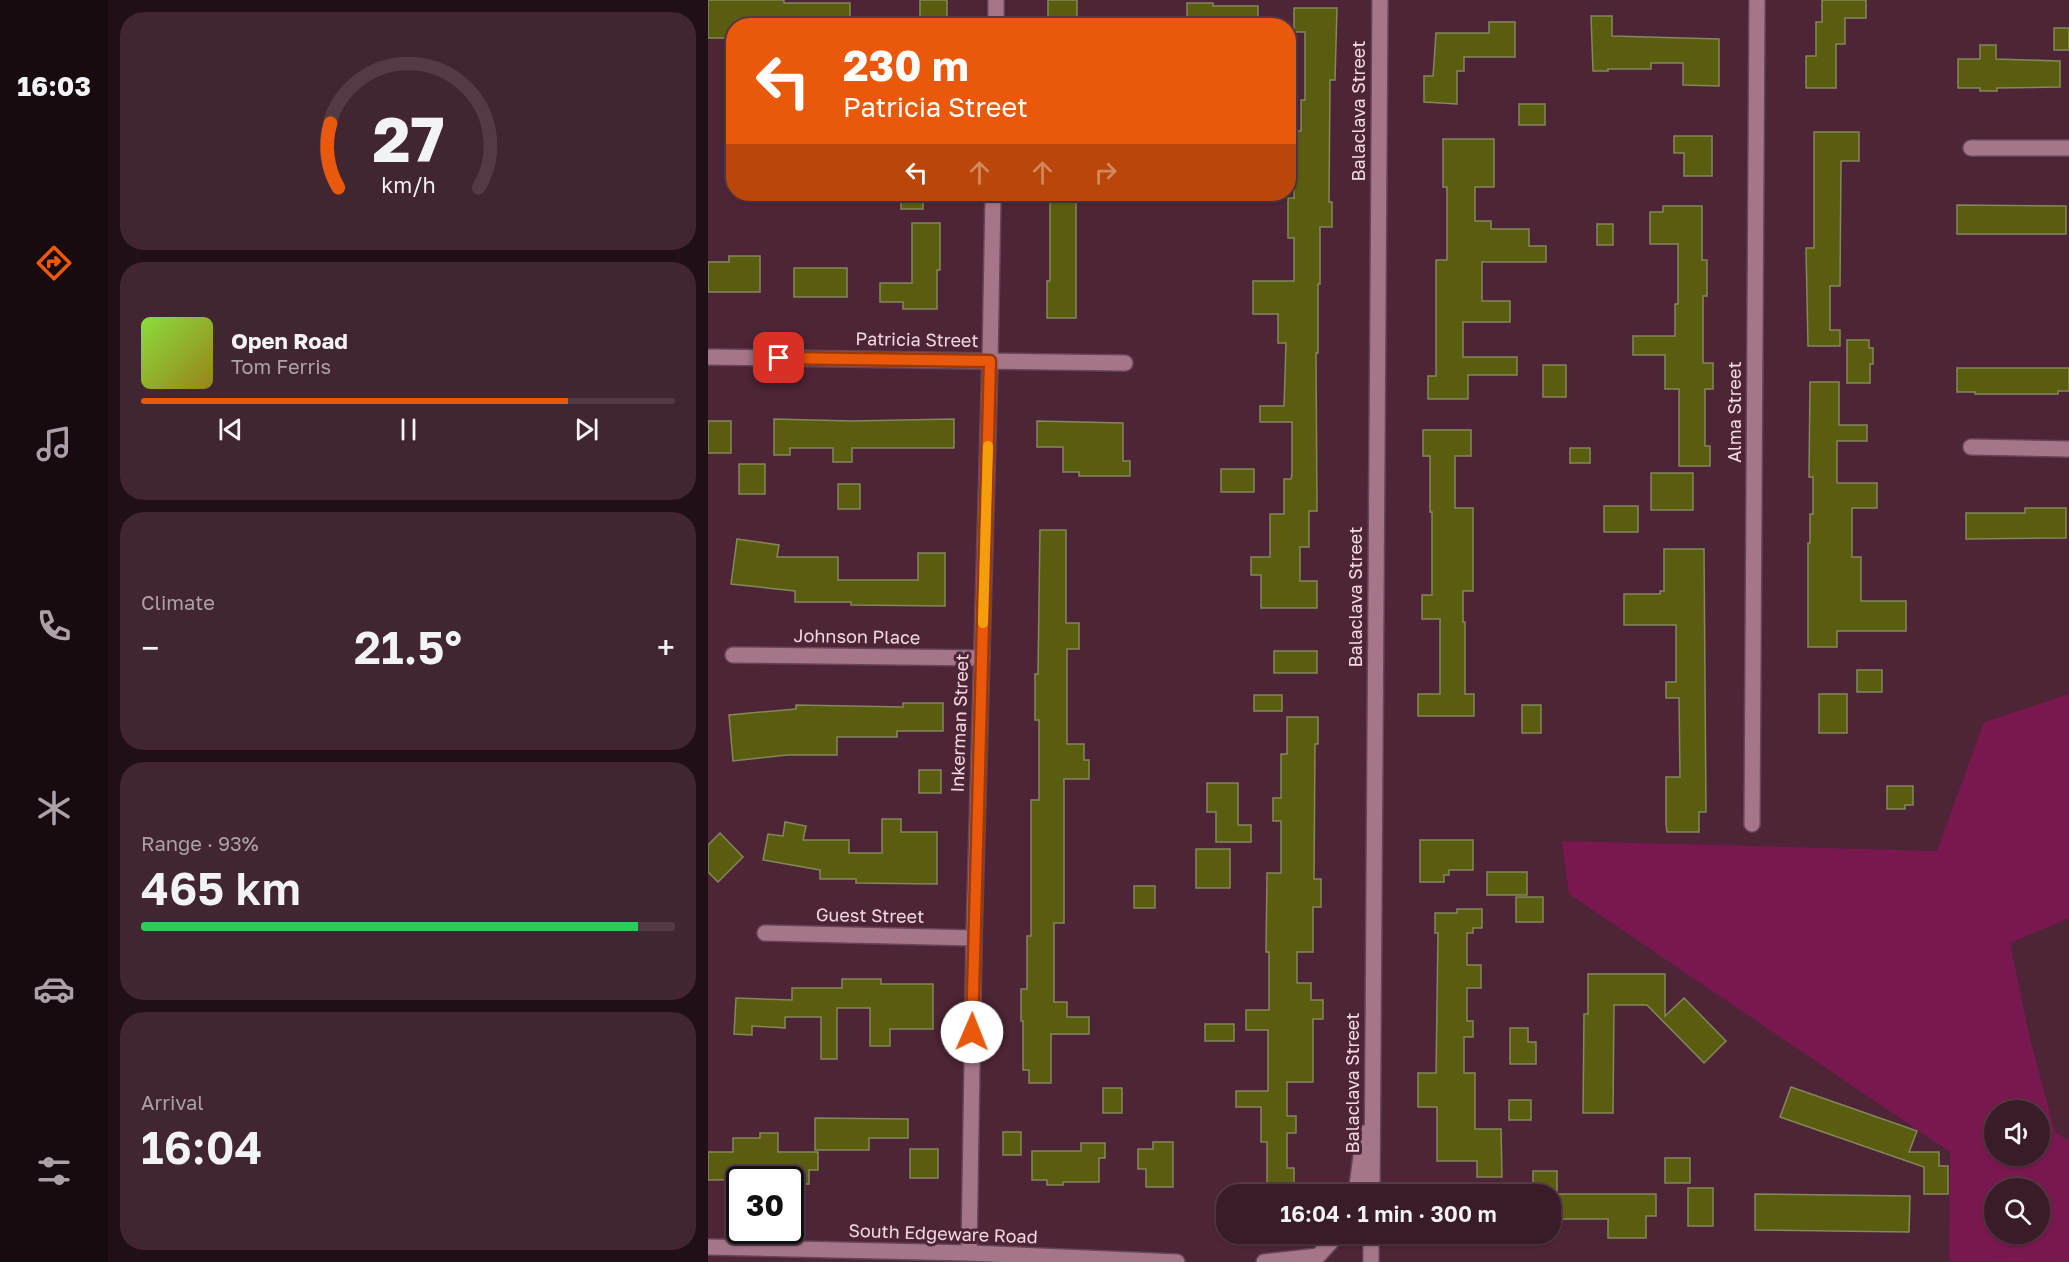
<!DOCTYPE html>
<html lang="en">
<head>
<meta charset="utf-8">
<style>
  body { margin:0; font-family:"Golos Text",sans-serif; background:#412531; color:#f1f3f6; height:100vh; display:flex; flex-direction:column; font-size:22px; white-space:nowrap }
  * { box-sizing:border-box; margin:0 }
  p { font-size:20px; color:#aba1a8 }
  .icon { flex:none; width:33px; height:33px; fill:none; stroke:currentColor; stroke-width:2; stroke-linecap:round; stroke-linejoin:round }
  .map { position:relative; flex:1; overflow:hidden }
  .drawer { display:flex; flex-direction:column; gap:12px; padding:12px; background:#200f17; width:600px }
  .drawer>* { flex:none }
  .top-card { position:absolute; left:18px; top:18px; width:570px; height:183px; border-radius:24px; box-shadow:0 2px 4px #0004,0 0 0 2px #543a46; background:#ea580c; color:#fff; overflow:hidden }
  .fabs { position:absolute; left:1276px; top:1100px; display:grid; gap:12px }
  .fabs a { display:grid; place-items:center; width:66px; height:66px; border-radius:50%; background:#3a1c29; box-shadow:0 2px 4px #0004,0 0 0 2px #543a46; font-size:30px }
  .speed { position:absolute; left:18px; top:1166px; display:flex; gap:12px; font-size:30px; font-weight:700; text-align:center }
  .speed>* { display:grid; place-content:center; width:78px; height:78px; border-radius:50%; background:#3a1c29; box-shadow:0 2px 4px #0004,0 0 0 2px #543a46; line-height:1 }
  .speed .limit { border:3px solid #111; border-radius:9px; background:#fff; color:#111 }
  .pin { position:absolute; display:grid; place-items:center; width:51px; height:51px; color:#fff; margin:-26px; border-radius:12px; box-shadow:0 3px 9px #0006 }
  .me { position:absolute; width:66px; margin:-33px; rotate:1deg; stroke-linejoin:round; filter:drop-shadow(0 0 4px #0008) }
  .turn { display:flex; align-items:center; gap:21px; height:126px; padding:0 18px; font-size:27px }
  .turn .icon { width:78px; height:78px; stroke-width:2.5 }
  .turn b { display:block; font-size:42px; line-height:51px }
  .lanes { display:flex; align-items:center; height:57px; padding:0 18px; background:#0003; justify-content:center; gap:30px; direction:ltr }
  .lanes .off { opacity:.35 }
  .big { font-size:45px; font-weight:600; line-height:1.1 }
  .drawer .widget { flex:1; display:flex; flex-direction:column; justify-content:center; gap:9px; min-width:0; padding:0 21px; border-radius:24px; background:#412531 }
  .drawer .dial { align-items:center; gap:0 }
  .dial svg { height:156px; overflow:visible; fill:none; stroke:#543a46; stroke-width:7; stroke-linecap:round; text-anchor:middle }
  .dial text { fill:#f1f3f6; stroke:none }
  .song { display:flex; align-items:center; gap:18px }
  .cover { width:72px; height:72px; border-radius:9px; background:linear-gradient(135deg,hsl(90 70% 55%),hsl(50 70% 35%)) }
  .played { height:6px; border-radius:3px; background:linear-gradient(90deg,#ea580c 80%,#543a46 80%) }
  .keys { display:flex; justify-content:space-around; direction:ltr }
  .heat { display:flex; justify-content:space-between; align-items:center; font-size:33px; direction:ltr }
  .charge { height:9px; border-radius:4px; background:linear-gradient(90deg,#34c759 93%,#543a46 0) }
  .trip { position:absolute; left:508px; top:1184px; width:345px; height:60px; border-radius:24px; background:#3a1c29; box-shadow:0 2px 4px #0004,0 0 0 2px #543a46; font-weight:600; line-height:60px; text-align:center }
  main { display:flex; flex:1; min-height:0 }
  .tabs { display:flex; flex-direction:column; width:108px; justify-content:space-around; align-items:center; background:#170b10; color:#aba1a8 }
  .tabs .icon { width:42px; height:42px }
  .tabs .current { color:#ea580c }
  .tabs b { font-size:27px; color:#f1f3f6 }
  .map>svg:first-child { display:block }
</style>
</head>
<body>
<main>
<nav class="tabs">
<b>16:03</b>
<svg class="icon current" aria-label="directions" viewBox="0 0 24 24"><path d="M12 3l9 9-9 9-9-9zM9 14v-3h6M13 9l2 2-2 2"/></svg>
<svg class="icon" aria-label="music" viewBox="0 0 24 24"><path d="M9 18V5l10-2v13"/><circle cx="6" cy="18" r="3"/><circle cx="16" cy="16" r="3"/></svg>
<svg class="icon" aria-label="phone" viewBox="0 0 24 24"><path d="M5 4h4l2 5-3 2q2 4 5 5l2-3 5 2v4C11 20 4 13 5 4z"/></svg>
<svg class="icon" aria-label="climate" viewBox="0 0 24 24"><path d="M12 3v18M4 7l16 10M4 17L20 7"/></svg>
<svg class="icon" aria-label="car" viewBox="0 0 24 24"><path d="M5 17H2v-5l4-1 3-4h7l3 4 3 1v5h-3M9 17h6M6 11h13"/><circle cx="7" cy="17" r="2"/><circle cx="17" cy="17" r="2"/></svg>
<svg class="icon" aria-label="filters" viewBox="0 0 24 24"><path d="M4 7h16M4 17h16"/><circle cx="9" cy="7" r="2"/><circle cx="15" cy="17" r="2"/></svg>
</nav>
<section class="drawer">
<div class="widget dial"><svg viewBox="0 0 100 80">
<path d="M14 69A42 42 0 1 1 86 69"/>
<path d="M14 69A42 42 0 0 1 10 36" stroke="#ea580c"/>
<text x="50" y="56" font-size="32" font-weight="700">27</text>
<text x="50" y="72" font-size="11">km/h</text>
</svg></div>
<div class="widget">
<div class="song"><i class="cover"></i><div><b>Open Road</b><p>Tom Ferris</p></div></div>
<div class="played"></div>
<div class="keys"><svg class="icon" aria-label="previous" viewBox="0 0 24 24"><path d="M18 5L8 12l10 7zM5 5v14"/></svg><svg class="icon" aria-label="pause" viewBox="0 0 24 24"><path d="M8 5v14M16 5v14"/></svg><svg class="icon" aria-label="next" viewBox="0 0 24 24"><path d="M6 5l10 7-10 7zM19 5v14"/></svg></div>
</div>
<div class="widget"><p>Climate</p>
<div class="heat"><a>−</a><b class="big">21.5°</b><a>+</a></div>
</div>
<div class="widget"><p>Range · 93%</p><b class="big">465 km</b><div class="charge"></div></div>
<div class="widget"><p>Arrival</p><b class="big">16:04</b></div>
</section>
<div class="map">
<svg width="1361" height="1262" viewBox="0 0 1361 1262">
  <rect width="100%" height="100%" fill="#4d2537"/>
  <path fill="#79184e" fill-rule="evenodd" d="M1361,694V918L1302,943L1322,1039L1347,1132L1361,1141V1262L1241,1261L1242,1152L861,894L854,841L1229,851L1276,722ZM1287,1110H1332V1155H1287ZM1287,1188H1332V1233H1287Z"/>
  <g fill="#5a5d10" stroke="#838759" stroke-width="1.5">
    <path d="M0,0H76V3H142V26H26V38H0Z"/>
    <rect x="212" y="0" width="27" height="26"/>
    <rect x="340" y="0" width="29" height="26"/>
    <path d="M1114,0H1158V18H1137V44H1128V88H1098V56H1108V22H1114Z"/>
    <path d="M479,3H505V6H550V26H479Z"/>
    <path d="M586,8H629L627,80H622L621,202H624V227H612V284H610V353H608L609,511H601V547H592V581H609V608H553V575H543V557H562V514H576V479H583L584,474V422H552V406H576L578,343H570V314H545V281H586V238H580V198H586V131H593V100H597V32H586Z"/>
    <path d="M883,16H904V36L1011,39V86L975,85V63H943V69H900V71H885Z"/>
    <path d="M781,22H807V57H756V71H749V104L716,102V76H725L728,33H781Z"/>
    <rect x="1346" y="28" width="15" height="22"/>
    <path d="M1272,45H1288V59L1352,61V87L1289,88V91H1272V88H1250V59H1272Z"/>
    <rect x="811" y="104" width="26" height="21"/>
    <path d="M1106,132H1151V161H1133L1132,286H1122V330H1132V346H1100L1098,248H1106Z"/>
    <path d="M966,136H1004V176H976V153H966Z"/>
    <path d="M735,139H786V187H767V221H783V229H821V246H838V262H774V301H802V322H755V357H809V375H760V399H720V376H728V260H739V187H735Z"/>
    <rect x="193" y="194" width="22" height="15"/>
    <path d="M342,194H368V318H339V281H342Z"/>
    <path d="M1249,205L1358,206V234H1249Z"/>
    <path d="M955,206H994V260H999V296H995V363H1005V389H997V446H1002V466H971V389H957V355H925V336H967V304H970V244H942V212H955Z"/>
    <path d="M204,223H232V270H229V309H195V302H172V283H204Z"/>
    <rect x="889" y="224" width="16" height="21"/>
    <path d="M21,256H52V292H0V262H21Z"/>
    <rect x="86" y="268" width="53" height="29"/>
    <path d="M1139,340H1161V348H1165V364H1162V383H1139Z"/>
    <rect x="835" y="365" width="23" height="32"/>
    <path d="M1249,368H1361V391H1350V394H1267V392H1249Z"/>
    <path d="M1102,382H1131V425H1159V441H1129V483H1169V508H1144V557H1153V601H1198V631H1129V647H1100V543H1102V514H1105V477H1101Z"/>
    <path d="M66,419L144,421L246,419V448H144V462H125V448H82V455H66Z"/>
    <rect x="0" y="421" width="23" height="32"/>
    <path d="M329,421L415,423V461H422V476H371V472H355V447H329Z"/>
    <path d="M715,430H763V456H747V508H765V591H755V622H757V694H766V716H710V694H732V619H714V595H724V512H722V456H715Z"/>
    <rect x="862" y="448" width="20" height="15"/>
    <rect x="31" y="464" width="26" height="30"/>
    <rect x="513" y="469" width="33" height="23"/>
    <rect x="943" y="473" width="42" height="37"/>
    <rect x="130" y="484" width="22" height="25"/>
    <rect x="896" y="506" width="34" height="26"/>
    <path d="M1317,508H1358V538L1258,539V513H1317Z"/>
    <path d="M332,530H358V623H371V649H359V744H376V760H381V779H356V923H346V1002H359V1017H381V1034H343V1083H321V1070H315V1021H313V989H319V936H323V800H331V720H327V674H330Z"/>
    <path d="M29,539L71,545L69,557H130V580H210V553H237V606L143,605V602H87V591L23,584Z"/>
    <path d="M956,549H996L998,812H991V832H959L958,825V777H972L971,698H958V682H968V625H916V594H952V591H956Z"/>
    <rect x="566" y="651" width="43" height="22"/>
    <rect x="1149" y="670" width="25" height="22"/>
    <rect x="1111" y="694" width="28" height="39"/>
    <rect x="546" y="695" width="28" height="16"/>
    <path d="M195,703H235V731H189V737H129V755H79L25,761L21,715L88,709V705L195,707Z"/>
    <rect x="814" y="705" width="19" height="28"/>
    <path d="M579,717H610V744H607L606,879H613V907H605V952H589V983H603V1000H615V1019H605V1082H579V1116H588V1133H579V1168H586V1194H559V1142H553V1107H528V1091H560V1030H538V1010H561V952H558L559,873H573V821H565V798H573V754H579Z"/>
    <rect x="211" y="770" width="22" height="23"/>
    <path d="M499,783H530V825H543V842H508V812H499Z"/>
    <path d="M1179,786H1205V805H1197V809H1179Z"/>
    <path d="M174,819H193V832H229V884L148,883V879H112V870L55,860L60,834L75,836L77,822L98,826L95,840H141V853H174Z"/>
    <path d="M12,833L35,857L10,882L0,872V845Z"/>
    <path d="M712,840H765V870H741V875H736V882H712Z"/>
    <rect x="488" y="849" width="34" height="39"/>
    <rect x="779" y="872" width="40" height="23"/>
    <rect x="426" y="886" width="21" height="22"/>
    <rect x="808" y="897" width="27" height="25"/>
    <path d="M749,909H774V928H765V933H759V965H773V988H759V1021H765V1037H756V1073H767V1129H793L794,1177H769V1161H729V1107H710V1073H728L730,933H727V913H749Z"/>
    <path d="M880,974H957V1016L976,998L1018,1041L996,1063L939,1005H906L905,1113H875L876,1014H880Z"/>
    <path d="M134,979H173V984H225V1029H182V1046H162V1008H129V1059H113V1017H77V1028L44,1026V1035L26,1034L28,998L84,1000V988H134Z"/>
    <rect x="497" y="1024" width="29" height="17"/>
    <path d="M802,1028H820V1042H828V1064H802Z"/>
    <path d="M1083,1087L1209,1131L1201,1152H1231V1166H1240V1194H1216V1167L1072,1117Z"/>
    <rect x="395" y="1088" width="19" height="25"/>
    <rect x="801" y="1100" width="22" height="20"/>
    <path d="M107,1118L200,1119V1138H161V1150H107Z"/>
    <rect x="295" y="1132" width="18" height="23"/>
    <path d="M52,1133H70V1152H110V1170H101V1184H82V1179L0,1180V1152H25V1138H52Z"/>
    <path d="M445,1142H465V1187H438V1169H430V1149H445Z"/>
    <path d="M373,1143H397V1158H391V1182H355V1185H339V1180H324V1151H373Z"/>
    <rect x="202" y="1149" width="28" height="29"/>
    <rect x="957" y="1158" width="25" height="25"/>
    <path d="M825,1171H849V1194H948V1216H938V1238H900V1219H843V1194H825Z"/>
    <rect x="980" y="1188" width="25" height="38"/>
    <path d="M1047,1194L1202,1196L1201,1232L1047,1230Z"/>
  </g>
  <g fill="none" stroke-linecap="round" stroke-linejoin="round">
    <defs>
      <g id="street">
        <path d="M288,26V0"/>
        <path d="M1263,148H1361"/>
        <path d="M0,357L417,363"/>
        <path d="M1263,447L1361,449"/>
        <path d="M25,655L274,658"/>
        <path d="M1044,824L1049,0"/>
        <path d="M57,933L266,938"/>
        <path d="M261,1253L266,938L282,361L285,194"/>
      </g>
      <g id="secondary">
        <path d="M648,1194L656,1133"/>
        <path d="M664,1194L672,0"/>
        <path d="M0,1247L261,1253L469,1262"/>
        <path d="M556,1262L610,1256L631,1233"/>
        <path d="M663,1262V1233"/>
      </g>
    </defs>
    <use href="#street" stroke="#674556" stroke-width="18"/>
    <use href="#secondary" stroke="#674556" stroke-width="18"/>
    <use href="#street" stroke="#a5768a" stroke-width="15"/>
    <use href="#secondary" stroke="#a5768a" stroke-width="15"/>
  </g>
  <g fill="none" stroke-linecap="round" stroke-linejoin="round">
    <defs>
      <path id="route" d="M71,358L282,361L264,1032"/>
    </defs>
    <use href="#route" stroke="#983908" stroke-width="15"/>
    <use href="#route" stroke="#ea580c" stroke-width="10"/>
    <path stroke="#f59e0b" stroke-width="10" d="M275,623L280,446"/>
  </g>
  <g text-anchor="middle" stroke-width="6" stroke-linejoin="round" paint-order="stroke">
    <g font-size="18" fill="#f2d8e2" stroke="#4d2537">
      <text transform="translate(651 111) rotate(-90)" y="6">Balaclava Street</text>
      <text transform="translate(209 340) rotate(1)" y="6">Patricia Street</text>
      <text transform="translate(1027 412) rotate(-90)" y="6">Alma Street</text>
      <text transform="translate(648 597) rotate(-90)" y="6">Balaclava Street</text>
      <text transform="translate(149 637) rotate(1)" y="6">Johnson Place</text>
      <text transform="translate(252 723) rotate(-88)" y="6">Inkerman Street</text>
      <text transform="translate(162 916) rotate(1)" y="6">Guest Street</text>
      <text transform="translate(645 1083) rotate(-90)" y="6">Balaclava Street</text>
      <text transform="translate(235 1234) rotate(2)" y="6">South Edgeware Road</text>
    </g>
  </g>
</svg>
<div class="fabs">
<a><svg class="icon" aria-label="sound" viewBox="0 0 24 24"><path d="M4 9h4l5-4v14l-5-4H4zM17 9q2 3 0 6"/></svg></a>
<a><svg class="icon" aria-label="search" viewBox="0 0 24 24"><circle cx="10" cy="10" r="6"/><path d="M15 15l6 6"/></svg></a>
</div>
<div class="speed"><div class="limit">30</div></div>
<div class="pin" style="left:71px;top:358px;background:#d93025"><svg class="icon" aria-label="arrive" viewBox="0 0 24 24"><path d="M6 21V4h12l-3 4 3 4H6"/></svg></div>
<svg class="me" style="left:264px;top:1032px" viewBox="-20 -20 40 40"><circle r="19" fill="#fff"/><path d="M0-13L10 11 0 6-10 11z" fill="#ea580c"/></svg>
<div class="trip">16:04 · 1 min · 300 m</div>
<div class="top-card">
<div class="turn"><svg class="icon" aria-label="left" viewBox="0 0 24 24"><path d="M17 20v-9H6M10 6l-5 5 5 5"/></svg><div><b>230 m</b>Patricia Street</div></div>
<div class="lanes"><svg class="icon" aria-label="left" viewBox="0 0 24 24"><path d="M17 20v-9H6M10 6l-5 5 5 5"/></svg><svg class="icon off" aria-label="ahead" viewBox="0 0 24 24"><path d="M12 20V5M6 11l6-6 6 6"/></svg><svg class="icon off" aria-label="ahead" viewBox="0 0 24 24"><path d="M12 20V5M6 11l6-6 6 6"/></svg><svg class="icon off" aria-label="right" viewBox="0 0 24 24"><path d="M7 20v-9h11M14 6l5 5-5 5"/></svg></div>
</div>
</div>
</main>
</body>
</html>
